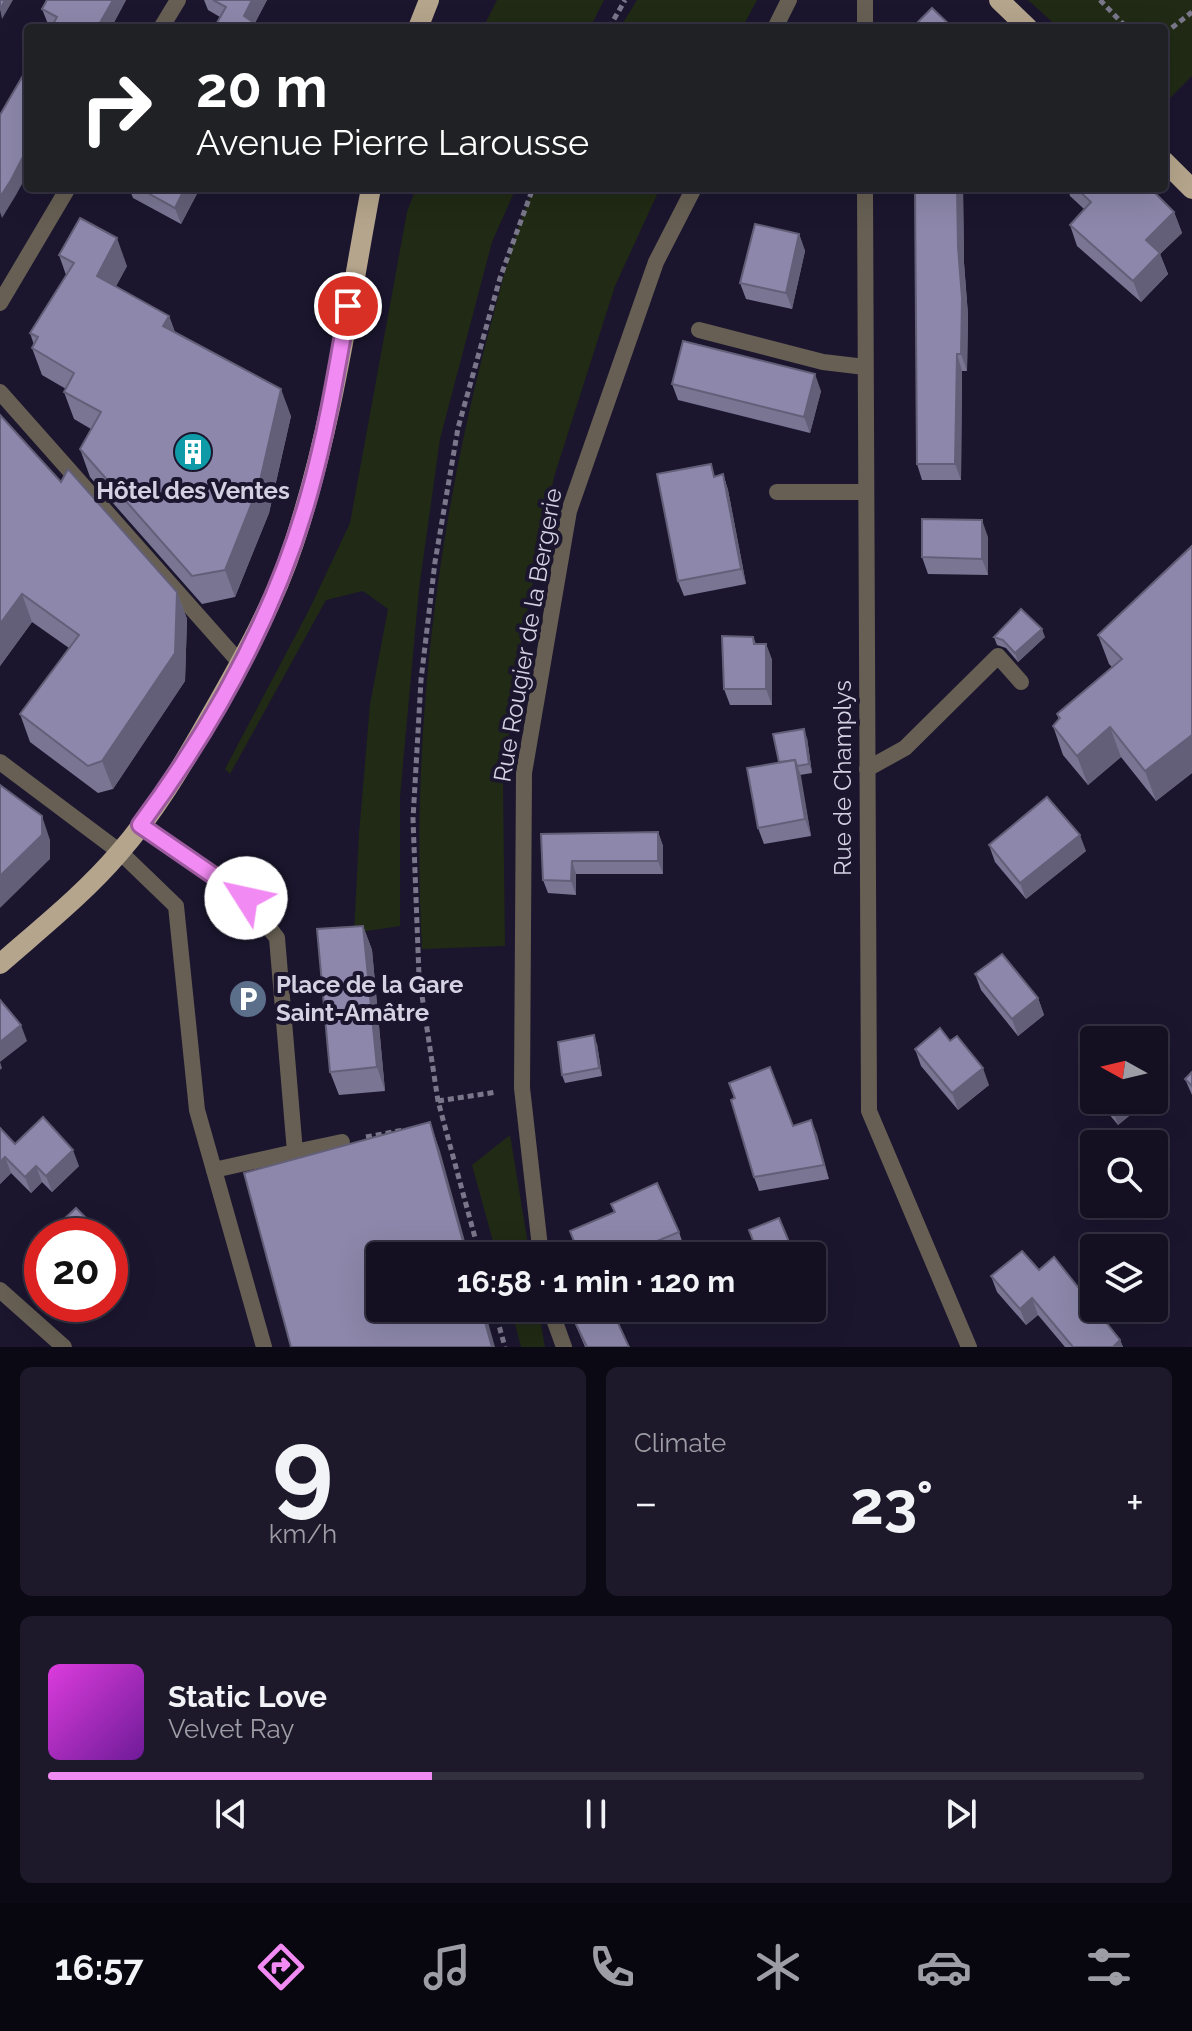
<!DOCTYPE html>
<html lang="en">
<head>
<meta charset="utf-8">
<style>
  body { margin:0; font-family:Raleway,sans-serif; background:#1d192a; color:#f1f3f6; height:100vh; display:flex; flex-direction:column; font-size:30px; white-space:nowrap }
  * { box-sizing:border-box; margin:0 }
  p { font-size:26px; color:#9d9da5 }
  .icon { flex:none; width:44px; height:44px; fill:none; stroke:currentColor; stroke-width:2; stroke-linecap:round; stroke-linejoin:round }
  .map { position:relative; height:1347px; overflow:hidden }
  .side { display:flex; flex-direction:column; gap:20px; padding:20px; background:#0b0913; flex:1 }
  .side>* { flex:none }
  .hud { position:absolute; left:24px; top:24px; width:1144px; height:168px; border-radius:8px; box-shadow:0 8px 32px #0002,0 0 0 2px #333040; background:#202124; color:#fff; overflow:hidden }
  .needle { width:52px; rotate:278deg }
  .controls { position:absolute; left:1080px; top:1026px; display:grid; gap:16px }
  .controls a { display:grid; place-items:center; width:88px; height:88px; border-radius:8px; background:#141022; box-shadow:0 8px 32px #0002,0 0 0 2px #333040; font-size:40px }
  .speed { position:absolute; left:24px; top:1218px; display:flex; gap:16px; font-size:40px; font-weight:700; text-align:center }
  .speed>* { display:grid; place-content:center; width:104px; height:104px; border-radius:50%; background:#141022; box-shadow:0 8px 32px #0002,0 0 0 2px #333040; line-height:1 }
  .speed .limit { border:12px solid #d22; background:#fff; color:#111 }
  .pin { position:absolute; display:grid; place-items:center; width:68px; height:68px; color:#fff; margin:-34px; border:4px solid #fff; border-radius:50%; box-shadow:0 2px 8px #0007 }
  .me { position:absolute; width:88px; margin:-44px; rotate:305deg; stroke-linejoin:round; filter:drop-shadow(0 0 6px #0008) }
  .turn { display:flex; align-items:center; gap:28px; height:168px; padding:0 40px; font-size:36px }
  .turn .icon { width:104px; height:104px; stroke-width:2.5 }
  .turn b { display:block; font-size:56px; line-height:68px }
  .big { font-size:60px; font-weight:700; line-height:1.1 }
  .side .card { flex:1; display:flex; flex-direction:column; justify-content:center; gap:12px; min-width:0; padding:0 28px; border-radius:12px; background:#1d192a }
  .side .dial { align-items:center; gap:0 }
  .dial b { font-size:104px; line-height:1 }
  .song { display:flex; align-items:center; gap:24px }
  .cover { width:96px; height:96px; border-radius:12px; background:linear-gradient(135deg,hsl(300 70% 55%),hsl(280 70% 35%)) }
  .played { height:8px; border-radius:4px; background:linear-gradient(90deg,#f28af3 35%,#333040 35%) }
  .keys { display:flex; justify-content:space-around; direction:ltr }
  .heat { display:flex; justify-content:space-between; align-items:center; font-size:44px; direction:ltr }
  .side .tiles { flex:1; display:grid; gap:20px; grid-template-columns:1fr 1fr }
  .card:last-child { grid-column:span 2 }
  .trip { position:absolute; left:366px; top:1242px; width:460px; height:80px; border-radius:8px; background:#141022; box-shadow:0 8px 32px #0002,0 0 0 2px #333040; font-weight:700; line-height:80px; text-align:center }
  .dock { display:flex; height:128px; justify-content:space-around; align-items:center; background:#08060e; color:#9d9da5 }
  .dock .icon { width:56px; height:56px }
  .dock .selected { color:#f28af3 }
  .dock b { font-size:36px; color:#f1f3f6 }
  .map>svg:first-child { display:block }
</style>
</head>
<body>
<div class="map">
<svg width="1192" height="1347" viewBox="0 0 1192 1347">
  <rect width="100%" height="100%" fill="#1b162e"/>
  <g fill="#202a14">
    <path d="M497,0H604L590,28H483Z"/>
    <path d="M637,0H757L742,28H620Z"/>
    <path d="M1028,0H1192V76L1164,104V28H1059Z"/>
    <path d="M416,188H516L492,242L440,439L419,589L400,797V926L354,933L359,834L370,704L388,609L363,591L326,600L230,774L225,769L310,608L350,523L407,212Z"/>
    <path d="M534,188H660L615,286L554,477L520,647L503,785L505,946L422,949C411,748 434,545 484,350C498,299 512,235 534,188Z"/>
    <path d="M510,1135L530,1256H497L472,1165Z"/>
    <path d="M511,1308H538L545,1347H521Z"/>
  </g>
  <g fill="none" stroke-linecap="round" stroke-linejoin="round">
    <g stroke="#7a778b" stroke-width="5" stroke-dasharray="6 4" stroke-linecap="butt">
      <path d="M1100,0L1127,28"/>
      <path d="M609,28L625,0"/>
      <path d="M1164,34L1192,12"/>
      <path d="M438,1101L497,1092"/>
      <path d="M366,1137L404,1130"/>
      <path d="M480,1256L438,1101L419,976L413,819L421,680L435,562L458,428L500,278L533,188"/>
      <path d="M494,1308L505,1347"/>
    </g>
    <g stroke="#675f53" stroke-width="16">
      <path d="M699,330L823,362L865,367"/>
      <path d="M777,492H865"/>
      <path d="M867,769L905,748L998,656L1021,682"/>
      <path d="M120,852L176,906L197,1110L214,1170L295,1152L277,938L246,898L140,825"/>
      <path d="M295,1152L342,1142"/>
      <path d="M214,1170L264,1347"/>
    </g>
    <g stroke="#675f53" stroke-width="16">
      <path d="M865,0V28"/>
      <path d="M161,28L178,0"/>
      <path d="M775,28L789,0"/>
      <path d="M865,188L869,1111L969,1347"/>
      <path d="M0,303L68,188"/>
      <path d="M0,392L241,664"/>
      <path d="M0,762L120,852"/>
      <path d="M541,1256L522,1088L524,773L569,511L656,262L694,188"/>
      <path d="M0,1290L64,1347"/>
      <path d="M550,1308L564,1347"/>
    </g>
    <g stroke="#b5a58c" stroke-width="20">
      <path d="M999,0L1028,28"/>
      <path d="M418,28L429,0"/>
      <path d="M1164,161L1192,189"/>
      <path d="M0,964C41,928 84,894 119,853C154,813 181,768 207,722C240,664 273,607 294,543C332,428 349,306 371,188"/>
    </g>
  </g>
  <g fill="#797593">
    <path d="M47,0H126L111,28L51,26L48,24L42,9Z"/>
    <path d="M204,0H267L255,23L263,28H214L220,17L208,10Z"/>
    <path d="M129,188H200L181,224L133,198Z"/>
    <path d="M768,188H794L793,194Z"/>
    <path d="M915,188H963L964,263L968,315L967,371H962L961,480H922L917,464Z"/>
    <path d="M1068,188H1150L1174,212L1182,233L1160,254L1168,274L1141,302L1077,246L1070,225L1084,209L1070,196Z"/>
    <path d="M799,234L805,251L792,309L746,299L740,283Z"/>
    <path d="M59,255L127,266L116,286L169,316L175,332L291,416L269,513L235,597L202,604L90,477L80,449L91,429L74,419L64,392L66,389L42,375L32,348L34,345L30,333L66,275Z"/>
    <path d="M672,384L821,391L810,433L678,400Z"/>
    <path d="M0,415L61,482L177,592L187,619L185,681L113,789L98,793L30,742L20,714L69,648L32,622L0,666Z"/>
    <path d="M723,474L728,490L746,584L684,596L678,581L715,476Z"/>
    <path d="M988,537V575L928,574L922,557Z"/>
    <path d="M1192,546V773L1156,801L1121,757L1088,785L1063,755L1053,726L1059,720L1057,714L1112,667L1109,664L1098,635Z"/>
    <path d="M753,637L756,644H766L772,660V705H730L724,689Z"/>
    <path d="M994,637H1045L1018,662L1006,648L997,645Z"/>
    <path d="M807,738L812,773L800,775L811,836L764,844L758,828L779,762Z"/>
    <path d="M658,832L663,846V874H576V895L548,893L543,880L541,834Z"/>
    <path d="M989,845L1086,851L1026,899L995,862Z"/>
    <path d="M363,926L372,950L385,1091L339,1095L330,1072Z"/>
    <path d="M975,974L1038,998L1044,1015L1018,1036L981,990Z"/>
    <path d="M950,1041L989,1085L958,1110L921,1066L915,1049Z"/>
    <path d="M597,1044L602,1076L565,1083L562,1075Z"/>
    <path d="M1192,1072V1095L1185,1079Z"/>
    <path d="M729,1083L793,1126L811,1120L829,1179L759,1191L754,1177L734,1098Z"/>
    <path d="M1098,1100H1138L1140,1107L1118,1125L1100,1103Z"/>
    <path d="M0,1128L15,1144L79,1166L52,1192L42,1182L31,1193L11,1173L0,1184Z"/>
    <path d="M679,1232L684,1247L662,1256H579Z"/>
    <path d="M1039,1270L1120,1340L1123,1347H1065L1038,1315L1026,1325L997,1292L991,1276Z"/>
    <path d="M571,1314L629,1347H585Z"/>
  </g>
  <g fill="#635f78">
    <path d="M5,0H13L2,19L0,9Z"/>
    <path d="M113,0H126L111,28H97Z"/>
    <path d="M252,0H267L252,28L244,16Z"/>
    <path d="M28,147V173L16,195L2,218L0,212V197Z"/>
    <path d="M185,188H200L181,224L175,208Z"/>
    <path d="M957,188H963L964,263L968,315L967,371L961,354Z"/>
    <path d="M1174,212L1182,233L1160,254L1168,274L1141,302L1133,281L1146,240Z"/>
    <path d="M799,234L805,251L792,309L786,293Z"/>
    <path d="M117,238L127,266L107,303L97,276Z"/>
    <path d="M169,316L179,344L163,326Z"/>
    <path d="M957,354L962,371L961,480L955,464Z"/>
    <path d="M815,374L821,391L810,433L804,417Z"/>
    <path d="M281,389L291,416L269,513L235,597L225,570Z"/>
    <path d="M723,474L728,490L746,584L741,569Z"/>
    <path d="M982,520L988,537V575L982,559Z"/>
    <path d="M177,592L187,619L185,681L113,789L102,761Z"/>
    <path d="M22,594L32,622L0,666V624Z"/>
    <path d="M1042,629L1045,637L1018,662L1015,653Z"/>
    <path d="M766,644L772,660V705L766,689Z"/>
    <path d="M1110,727L1121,757L1088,785L1077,756Z"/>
    <path d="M804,729L807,738L812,773L809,764Z"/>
    <path d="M1192,735V773L1156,801L1145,771Z"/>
    <path d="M795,760L801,776L811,836L805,819Z"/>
    <path d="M42,816L50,840V859L0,908V876Z"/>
    <path d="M658,832L663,846V874L658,861Z"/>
    <path d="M1080,835L1086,851L1026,899L1020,883Z"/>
    <path d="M572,861L576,874V895L571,881Z"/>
    <path d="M363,926L372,950L385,1091L377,1067Z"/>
    <path d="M1038,998L1044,1015L1018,1036L1012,1019Z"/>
    <path d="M21,1025L27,1041L0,1062L2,1068L0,1070V1042Z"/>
    <path d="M594,1035L597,1044L602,1076L599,1068Z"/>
    <path d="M983,1068L989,1085L958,1110L952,1093Z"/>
    <path d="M1135,1100H1138L1140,1107L1118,1125L1115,1116Z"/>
    <path d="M811,1120L817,1134L829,1179L824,1165Z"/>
    <path d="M430,1122L440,1151L469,1256H467Z"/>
    <path d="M73,1150L79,1166L52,1192L46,1176Z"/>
    <path d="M5,1157L11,1173L0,1184V1162Z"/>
    <path d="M36,1166L42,1182L31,1193L25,1177Z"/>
    <path d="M1032,1298L1038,1315L1026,1325L1020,1309Z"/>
    <path d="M481,1308H484L495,1347H492Z"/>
    <path d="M1120,1340L1123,1347H1113Z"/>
  </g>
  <g fill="#8d88ab" stroke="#635f78" stroke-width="2">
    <path d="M0,0H5L0,9Z"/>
    <path d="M47,0H113L97,28H51L57,17L42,9Z"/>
    <path d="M213,0H252L244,16L262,28H214L226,7Z"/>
    <path d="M932,8L953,28H912Z"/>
    <path d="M28,67V147L11,180L0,197V115Z"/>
    <path d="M139,188H185L175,208Z"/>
    <path d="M915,188H957L958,247L962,298L961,354H957L955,464H917Z"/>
    <path d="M1076,188H1150L1174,212L1146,240L1160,253L1133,281L1070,225L1091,202Z"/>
    <path d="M80,218L117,238L97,276L169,316L163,326L281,389L259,485L225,570L192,576L80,449L101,412L64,392L74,373L32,348L38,337L30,333L74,263L59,255Z"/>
    <path d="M755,224L799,234L786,293L740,283Z"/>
    <path d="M683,341L815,374L804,417L672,384Z"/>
    <path d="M0,415L61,482L68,469L177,592L175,653L102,761L88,766L20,714L79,635L22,594L0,624Z"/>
    <path d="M711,464L714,477L723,474L741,569L678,581L657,474Z"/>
    <path d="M922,519L982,520V559L922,557Z"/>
    <path d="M1192,546V735L1145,771L1110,727L1077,756L1053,726L1060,718L1057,714L1122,659L1098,635Z"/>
    <path d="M1021,609L1042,629L1015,653L1003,640L994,637Z"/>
    <path d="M722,636L753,637L754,644H766V689H724Z"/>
    <path d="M804,729L809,764L797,766L795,760L779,762L773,734Z"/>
    <path d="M795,760L805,819L758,828L747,768Z"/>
    <path d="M0,785L42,816V835L0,876Z"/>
    <path d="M1047,797L1080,835L1020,883L989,845Z"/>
    <path d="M658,832V861H572L571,881L543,880L541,834Z"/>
    <path d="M363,926L377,1067L330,1072L317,929Z"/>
    <path d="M1002,954L1038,998L1012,1019L975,974Z"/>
    <path d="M0,1000L21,1025L0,1042Z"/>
    <path d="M940,1028L950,1041L957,1036L983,1068L952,1093L915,1049Z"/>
    <path d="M594,1035L599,1068L562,1075L558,1042Z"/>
    <path d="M770,1067L793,1126L811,1120L824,1165L754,1177L731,1100L735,1098L729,1083Z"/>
    <path d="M1192,1072V1086L1185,1079Z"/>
    <path d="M1101,1100H1135L1115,1116Z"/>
    <path d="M43,1117L73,1150L46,1176L36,1166L25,1177L5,1157L0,1162V1128L15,1144Z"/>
    <path d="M430,1122L467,1256H380V1308H481L492,1347H291L244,1173Z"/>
    <path d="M657,1183L679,1232L621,1256H580L570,1231L615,1212L611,1204Z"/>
    <path d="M76,1208L104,1236H46Z"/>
    <path d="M779,1218L795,1256H759L749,1230Z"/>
    <path d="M1022,1251L1039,1270L1054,1257L1120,1340L1113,1347H1073L1032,1298L1020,1309L991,1276Z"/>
    <path d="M584,1308H611L629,1347H587L571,1314Z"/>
  </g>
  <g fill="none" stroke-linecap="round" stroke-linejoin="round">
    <defs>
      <path id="route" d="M246,898L140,825C214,725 277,611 310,491C327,430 337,368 348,306"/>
    </defs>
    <use href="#route" stroke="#9d5a9e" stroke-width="20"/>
    <use href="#route" stroke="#f28af3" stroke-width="14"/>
  </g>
  <defs>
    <symbol id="building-disc" viewBox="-11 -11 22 22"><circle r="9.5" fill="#0f9aa8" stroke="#1b162e"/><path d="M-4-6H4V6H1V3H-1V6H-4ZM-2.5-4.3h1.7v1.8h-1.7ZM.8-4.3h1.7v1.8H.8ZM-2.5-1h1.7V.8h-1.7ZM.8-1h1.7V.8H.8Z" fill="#fff"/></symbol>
    <symbol id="parking-disc" viewBox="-11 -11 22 22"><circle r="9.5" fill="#5c6f8a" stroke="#1b162e"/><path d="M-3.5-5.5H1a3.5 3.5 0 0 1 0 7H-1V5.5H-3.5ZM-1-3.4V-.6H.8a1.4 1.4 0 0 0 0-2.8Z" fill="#fff"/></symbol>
  </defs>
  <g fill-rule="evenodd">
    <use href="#building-disc" x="171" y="430" width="44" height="44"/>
    <use href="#parking-disc" x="226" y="977" width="44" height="44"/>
  </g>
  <g text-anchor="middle" stroke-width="8" stroke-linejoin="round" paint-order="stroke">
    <g font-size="24" font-weight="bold" fill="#d3d1e2" stroke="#1b162e">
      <text x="193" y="499">Hôtel des Ventes</text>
      <text x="276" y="993" text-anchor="start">Place de la Gare<tspan x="276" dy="28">Saint-Amâtre</tspan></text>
    </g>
    <g font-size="24" fill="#d3d1e2" stroke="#1b162e">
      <text transform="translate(528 635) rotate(-80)" y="8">Rue Rougier de la Bergerie</text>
      <text transform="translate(843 778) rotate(-90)" y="8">Rue de Champlys</text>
    </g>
  </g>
</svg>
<div class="controls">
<a><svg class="needle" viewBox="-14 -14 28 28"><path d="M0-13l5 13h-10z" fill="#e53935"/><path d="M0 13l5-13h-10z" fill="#9d9da5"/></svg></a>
<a><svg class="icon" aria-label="search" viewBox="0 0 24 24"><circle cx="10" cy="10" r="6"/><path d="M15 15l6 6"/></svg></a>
<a><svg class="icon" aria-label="layers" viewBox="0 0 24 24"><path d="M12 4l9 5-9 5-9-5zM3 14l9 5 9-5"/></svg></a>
</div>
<div class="speed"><div class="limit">20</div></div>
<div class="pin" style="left:348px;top:306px;background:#d93025"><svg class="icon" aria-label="arrive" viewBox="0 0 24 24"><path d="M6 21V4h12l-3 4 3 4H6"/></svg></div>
<svg class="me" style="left:246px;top:898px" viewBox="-20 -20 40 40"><circle r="19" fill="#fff"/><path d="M0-13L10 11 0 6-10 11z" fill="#f28af3"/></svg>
<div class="trip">16:58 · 1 min · 120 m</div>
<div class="hud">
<div class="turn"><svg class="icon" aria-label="right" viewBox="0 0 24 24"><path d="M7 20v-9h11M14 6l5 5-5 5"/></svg><div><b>20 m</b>Avenue Pierre Larousse</div></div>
</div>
</div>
<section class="side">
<div class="tiles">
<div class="card dial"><b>9</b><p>km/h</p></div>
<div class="card"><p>Climate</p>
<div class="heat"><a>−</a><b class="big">23°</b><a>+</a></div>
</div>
<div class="card">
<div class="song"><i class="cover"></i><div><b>Static Love</b><p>Velvet Ray</p></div></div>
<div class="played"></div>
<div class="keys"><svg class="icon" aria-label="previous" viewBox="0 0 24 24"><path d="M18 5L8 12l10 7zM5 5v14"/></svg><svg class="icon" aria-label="pause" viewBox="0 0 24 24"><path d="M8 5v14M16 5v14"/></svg><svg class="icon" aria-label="next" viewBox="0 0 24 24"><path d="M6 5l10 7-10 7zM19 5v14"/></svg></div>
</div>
</div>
</section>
<nav class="dock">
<b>16:57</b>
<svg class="icon selected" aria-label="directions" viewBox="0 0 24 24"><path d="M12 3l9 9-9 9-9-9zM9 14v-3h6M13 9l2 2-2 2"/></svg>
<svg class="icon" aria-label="music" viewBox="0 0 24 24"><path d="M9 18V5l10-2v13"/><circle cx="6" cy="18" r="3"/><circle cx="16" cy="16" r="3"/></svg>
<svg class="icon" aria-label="phone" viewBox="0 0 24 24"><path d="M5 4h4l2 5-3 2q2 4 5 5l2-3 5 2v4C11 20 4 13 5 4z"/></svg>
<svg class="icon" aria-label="climate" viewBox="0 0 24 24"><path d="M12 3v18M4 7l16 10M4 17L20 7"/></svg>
<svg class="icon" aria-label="car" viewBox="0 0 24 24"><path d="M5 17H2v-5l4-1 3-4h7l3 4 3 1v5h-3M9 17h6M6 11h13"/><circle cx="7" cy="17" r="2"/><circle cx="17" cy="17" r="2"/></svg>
<svg class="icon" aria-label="filters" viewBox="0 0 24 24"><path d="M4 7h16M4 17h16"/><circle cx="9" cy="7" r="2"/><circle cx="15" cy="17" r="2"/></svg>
</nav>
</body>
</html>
